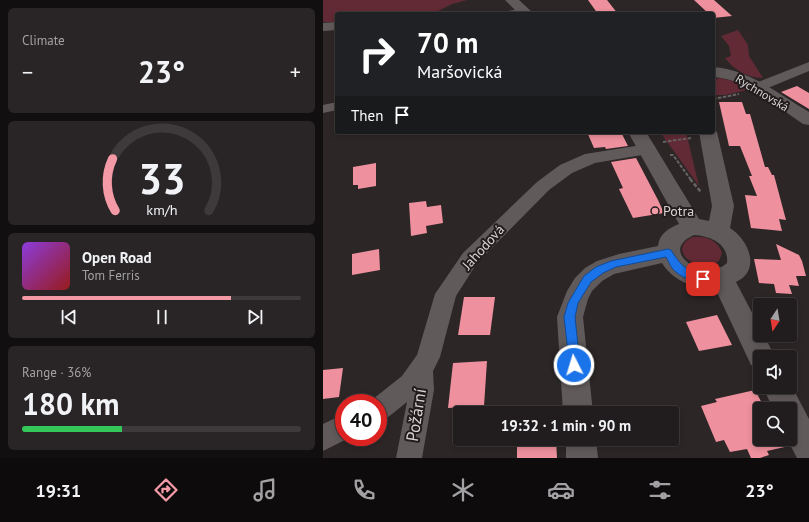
<!DOCTYPE html>
<html lang="en">
<head>
<meta charset="utf-8">
<style>
  body { margin:0; font-family:"PT Sans",sans-serif; background:#292526; color:#f1f3f6; height:100vh; display:flex; flex-direction:column; font-size:15px; white-space:nowrap }
  * { box-sizing:border-box; margin:0 }
  p { font-size:13px; color:#a2a1a4 }
  .icon { flex:none; width:22px; height:22px; fill:none; stroke:currentColor; stroke-width:2; stroke-linecap:round; stroke-linejoin:round }
  .map { position:relative; flex:1; overflow:hidden }
  .side { display:flex; flex-direction:column; gap:8px; padding:8px; background:#120f10; width:323px }
  .side>* { flex:none }
  .guide { position:absolute; left:12px; top:12px; width:380px; height:122px; border-radius:4px; box-shadow:0 2px 6px #0003,0 0 0 1px #3e3a3b; background:#202124; color:#fff; overflow:hidden }
  .needle { width:26px; rotate:192deg }
  .tools { position:absolute; left:430px; top:298px; display:grid; gap:8px }
  .tools a { display:grid; place-items:center; width:44px; height:44px; border-radius:4px; background:#211c1d; box-shadow:0 2px 6px #0003,0 0 0 1px #3e3a3b; font-size:20px }
  .speed { position:absolute; left:12px; top:394px; display:flex; gap:8px; font-size:20px; font-weight:700; text-align:center }
  .speed>* { display:grid; place-content:center; width:52px; height:52px; border-radius:50%; background:#211c1d; box-shadow:0 2px 6px #0003,0 0 0 1px #3e3a3b; line-height:1 }
  .speed .limit { border:6px solid #d22; background:#fff; color:#111 }
  .pin { position:absolute; display:grid; place-items:center; width:34px; height:34px; color:#fff; margin:-17px; border-radius:8px; box-shadow:0 2px 6px #0006 }
  .me { position:absolute; width:44px; margin:-22px; rotate:355deg; stroke-linejoin:round; filter:drop-shadow(0 0 3px #0008) }
  .turn { display:flex; align-items:center; gap:14px; height:84px; padding:0 16px; font-size:18px }
  .turn .icon { width:52px; height:52px; stroke-width:2.5 }
  .turn b { display:block; font-size:28px; line-height:34px }
  .then { display:flex; align-items:center; height:38px; padding:0 16px; background:#0003; gap:8px; font-size:15px }
  .big { font-size:30px; font-weight:600; line-height:1.1 }
  .side .tile { flex:1; display:flex; flex-direction:column; justify-content:center; gap:6px; min-width:0; padding:0 14px; border-radius:6px; background:#292526 }
  .side .dial { align-items:center; gap:0 }
  .dial svg { height:104px; overflow:visible; fill:none; stroke:#3e3a3b; stroke-width:7; stroke-linecap:round; text-anchor:middle }
  .dial text { fill:#f1f3f6; stroke:none }
  .song { display:flex; align-items:center; gap:12px }
  .cover { width:48px; height:48px; border-radius:6px; background:linear-gradient(135deg,hsl(270 70% 55%),hsl(0 70% 35%)) }
  .played { height:4px; border-radius:2px; background:linear-gradient(90deg,#f49aa7 75%,#3e3a3b 75%) }
  .keys { display:flex; justify-content:space-around; direction:ltr }
  .heat { display:flex; justify-content:space-between; align-items:center; font-size:22px; direction:ltr }
  .charge { height:6px; border-radius:3px; background:linear-gradient(90deg,#34c759 36%,#3e3a3b 0) }
  .trip { position:absolute; left:130px; top:406px; width:226px; height:40px; border-radius:4px; background:#211c1d; box-shadow:0 2px 6px #0003,0 0 0 1px #3e3a3b; font-weight:600; line-height:40px; text-align:center }
  .menu { display:flex; height:64px; justify-content:space-around; align-items:center; background:#0d0b0c; color:#a2a1a4 }
  .menu .icon { width:28px; height:28px }
  .menu .current { color:#f49aa7 }
  .menu b { font-size:18px; color:#f1f3f6 }
  main { display:flex; flex:1; min-height:0 }
  .map>svg:first-child { display:block }
</style>
</head>
<body>
<main>
<section class="side">
<div class="tile"><p>Climate</p>
<div class="heat"><a>−</a><b class="big">23°</b><a>+</a></div>
</div>
<div class="tile dial"><svg viewBox="0 0 100 80">
<path d="M14 69A42 42 0 1 1 86 69"/>
<path d="M14 69A42 42 0 0 1 12 29" stroke="#f49aa7"/>
<text x="50" y="56" font-size="32" font-weight="700">33</text>
<text x="50" y="72" font-size="11">km/h</text>
</svg></div>
<div class="tile">
<div class="song"><i class="cover"></i><div><b>Open Road</b><p>Tom Ferris</p></div></div>
<div class="played"></div>
<div class="keys"><svg class="icon" aria-label="previous" viewBox="0 0 24 24"><path d="M18 5L8 12l10 7zM5 5v14"/></svg><svg class="icon" aria-label="pause" viewBox="0 0 24 24"><path d="M8 5v14M16 5v14"/></svg><svg class="icon" aria-label="next" viewBox="0 0 24 24"><path d="M6 5l10 7-10 7zM19 5v14"/></svg></div>
</div>
<div class="tile"><p>Range · 36%</p><b class="big">180 km</b><div class="charge"></div></div>
</section>
<div class="map">
<svg width="486" height="458" viewBox="0 0 486 458">
  <rect width="100%" height="100%" fill="#2c2627"/>
  <g fill="#622a34">
    <path d="M0,0H144L129,4L109,14H14V22H0Z"/>
    <path d="M415,30L425,45L426,56L440,78C425,78 411,70 402,58L408,56L406,46L398,36Z"/>
    <path d="M397,78L414,82L424,87V90L402,95H390V80Z"/>
    <path d="M337,132H363L376,186Z"/>
    <path d="M370,237C383,236 395,240 399,253L396,261C375,276 342,249 370,237Z"/>
  </g>
  <g fill="#ee909d">
    <path d="M265,0H284L295,14H275Z"/>
    <path d="M371,0H391L409,16L390,18V14H386Z"/>
    <path d="M474,86L486,93V109L458,92Z"/>
    <path d="M396,102H419L423,114H427L442,167H445L449,175H451L463,220L456,219L459,231L428,228L422,195L434,196L426,176H429L417,146H406Z"/>
    <path d="M264,132H298L305,146L283,149L282,147L271,148Z"/>
    <path d="M313,158L335,200L341,213L310,218L296,189L300,188L288,162Z"/>
    <path d="M53,163V186L35,189V185H30V167Z"/>
    <path d="M103,201L104,207L118,205L120,223L103,226L104,233L88,236L86,203Z"/>
    <path d="M453,244L476,255L479,261L483,276H473L476,286L466,285L469,294L453,293L451,284L436,283L431,259L458,260Z"/>
    <path d="M56,249L57,270L29,275V254Z"/>
    <path d="M141,297H172L167,335H135Z"/>
    <path d="M394,315L409,345L376,351L363,322Z"/>
    <path d="M164,361L161,406L125,408L130,363Z"/>
    <path d="M20,368L16,397L0,399V370Z"/>
    <path d="M432,390L442,409H437V439H463L466,446L444,451L446,455L437,458H428L424,449L407,452L401,440L393,442L378,406L394,402L392,399Z"/>
    <path d="M233,439L234,458H194V441Z"/>
  </g>
  <g fill="none" stroke-linecap="round" stroke-linejoin="round">
    <g stroke="#686363" stroke-width="2" stroke-dasharray="3.5 1.5" stroke-linecap="butt">
      <path d="M390,99L416,94"/>
      <path d="M340,142L368,138"/>
      <path d="M347,155H350L368,180"/>
    </g>
    <path stroke="#686363" stroke-width="2.5" stroke-dasharray="4 2" stroke-linecap="butt" d="M367,179L378,192"/>
    <path fill="#615a5b" fill-rule="evenodd" d="M301,12H305L306,14H300Z"/>
    <g fill="#615a5b" fill-rule="evenodd">
      <path d="M201,8L205,9L207,11L205,13L178,14L180,12Z"/>
      <path d="M14,22V30L0,31V23Z"/>
      <path d="M486,62V71L440,90H430L428,87L430,84Z"/>
      <path d="M14,102V110L0,113V105Z"/>
      <path d="M325,144L331,145L333,149L331,153L272,163L249,173L226,190L154,263L133,296L117,357L110,371L111,390L99,458H73L84,402L64,418L55,422V403H45L79,376L94,355L112,294L140,253L214,182L237,165L262,154Z"/>
      <path d="M21,414V437H28L0,451V424Z"/>
    </g>
    <g fill="#615a5b" fill-rule="evenodd">
      <path d="M182,0H196L211,14H196Z"/>
      <path d="M390,67C428,70 455,94 486,112V125L480,124C452,106 424,79 390,77Z"/>
      <path d="M390,128L394,132L411,206L407,228C425,239 439,270 413,282L437,328V335H441L452,357H437V369L428,365L392,288C372,290 349,280 339,263L291,274L279,281L269,291L265,299L260,317L270,413H240L234,317L244,291L252,278L262,268L274,261L296,254L335,246C336,234 346,228 356,224L305,132H323L376,219L386,221L389,206L376,132H390ZM371,235C388,236 406,244 404,263C383,283 333,252 371,235Z"/>
      <path d="M467,383L486,419V458H474L464,439H467V409H450L440,387H467Z"/>
      <path d="M243,439H273L275,458H243Z"/>
    </g>
  </g>
  <path fill="#1a73e8" stroke="#114b97" d="M345,249L348,250C359,268 364,270 383,277L384,279L383,282C374,285 355,276 349,268C347,265 345,260 343,257L293,267L280,273L268,282L255,303L252,317L257,365L255,369L251,370L247,369L241,317L245,303L261,276L273,267L288,261Z"/>
  <circle fill="#f49aa7" stroke="#221c1d" stroke-width="1.5" cx="332" cy="211" r="4"/>
  <g text-anchor="middle" stroke-width="4" stroke-linejoin="round" paint-order="stroke">
    <g font-size="12" fill="#d7d3d3" stroke="#221c1d">
      <text transform="translate(439 93) rotate(31)" y="4">Rychnovská</text>
    </g>
    <g font-size="14" fill="#d7d3d3" stroke="#221c1d" text-anchor="start">
      <text x="340" y="216">Potra</text>
    </g>
    <g font-size="14" fill="#d7d3d3" stroke="#221c1d">
      <text transform="translate(160 247) rotate(-48)" y="5">Jahodová</text>
    </g>
    <g font-size="17" fill="#d7d3d3" stroke="#221c1d">
      <text transform="translate(93 415) rotate(-81)" y="6">Požární</text>
    </g>
  </g>
</svg>
<div class="tools">
<a><svg class="needle" viewBox="-14 -14 28 28"><path d="M0-13l5 13h-10z" fill="#e53935"/><path d="M0 13l5-13h-10z" fill="#a2a1a4"/></svg></a>
<a><svg class="icon" aria-label="sound" viewBox="0 0 24 24"><path d="M4 9h4l5-4v14l-5-4H4zM17 9q2 3 0 6"/></svg></a>
<a><svg class="icon" aria-label="search" viewBox="0 0 24 24"><circle cx="10" cy="10" r="6"/><path d="M15 15l6 6"/></svg></a>
</div>
<div class="speed"><div class="limit">40</div></div>
<div class="pin" style="left:380px;top:279px;background:#d93025"><svg class="icon" aria-label="arrive" viewBox="0 0 24 24"><path d="M6 21V4h12l-3 4 3 4H6"/></svg></div>
<svg class="me" style="left:251px;top:365px" viewBox="-20 -20 40 40"><circle r="17" fill="#1a73e8" stroke="#fff" stroke-width="3"/><path d="M0-11L8 9 0 5-8 9z" fill="#fff"/></svg>
<div class="trip">19:32 · 1 min · 90 m</div>
<div class="guide">
<div class="turn"><svg class="icon" aria-label="right" viewBox="0 0 24 24"><path d="M7 20v-9h11M14 6l5 5-5 5"/></svg><div><b>70 m</b>Maršovická</div></div>
<div class="then">Then<svg class="icon" aria-label="arrive" viewBox="0 0 24 24"><path d="M6 21V4h12l-3 4 3 4H6"/></svg></div>
</div>
</div>
</main>
<nav class="menu">
<b>19:31</b>
<svg class="icon current" aria-label="directions" viewBox="0 0 24 24"><path d="M12 3l9 9-9 9-9-9zM9 14v-3h6M13 9l2 2-2 2"/></svg>
<svg class="icon" aria-label="music" viewBox="0 0 24 24"><path d="M9 18V5l10-2v13"/><circle cx="6" cy="18" r="3"/><circle cx="16" cy="16" r="3"/></svg>
<svg class="icon" aria-label="phone" viewBox="0 0 24 24"><path d="M5 4h4l2 5-3 2q2 4 5 5l2-3 5 2v4C11 20 4 13 5 4z"/></svg>
<svg class="icon" aria-label="climate" viewBox="0 0 24 24"><path d="M12 3v18M4 7l16 10M4 17L20 7"/></svg>
<svg class="icon" aria-label="car" viewBox="0 0 24 24"><path d="M5 17H2v-5l4-1 3-4h7l3 4 3 1v5h-3M9 17h6M6 11h13"/><circle cx="7" cy="17" r="2"/><circle cx="17" cy="17" r="2"/></svg>
<svg class="icon" aria-label="filters" viewBox="0 0 24 24"><path d="M4 7h16M4 17h16"/><circle cx="9" cy="7" r="2"/><circle cx="15" cy="17" r="2"/></svg>
<b>23°</b>
</nav>
</body>
</html>
